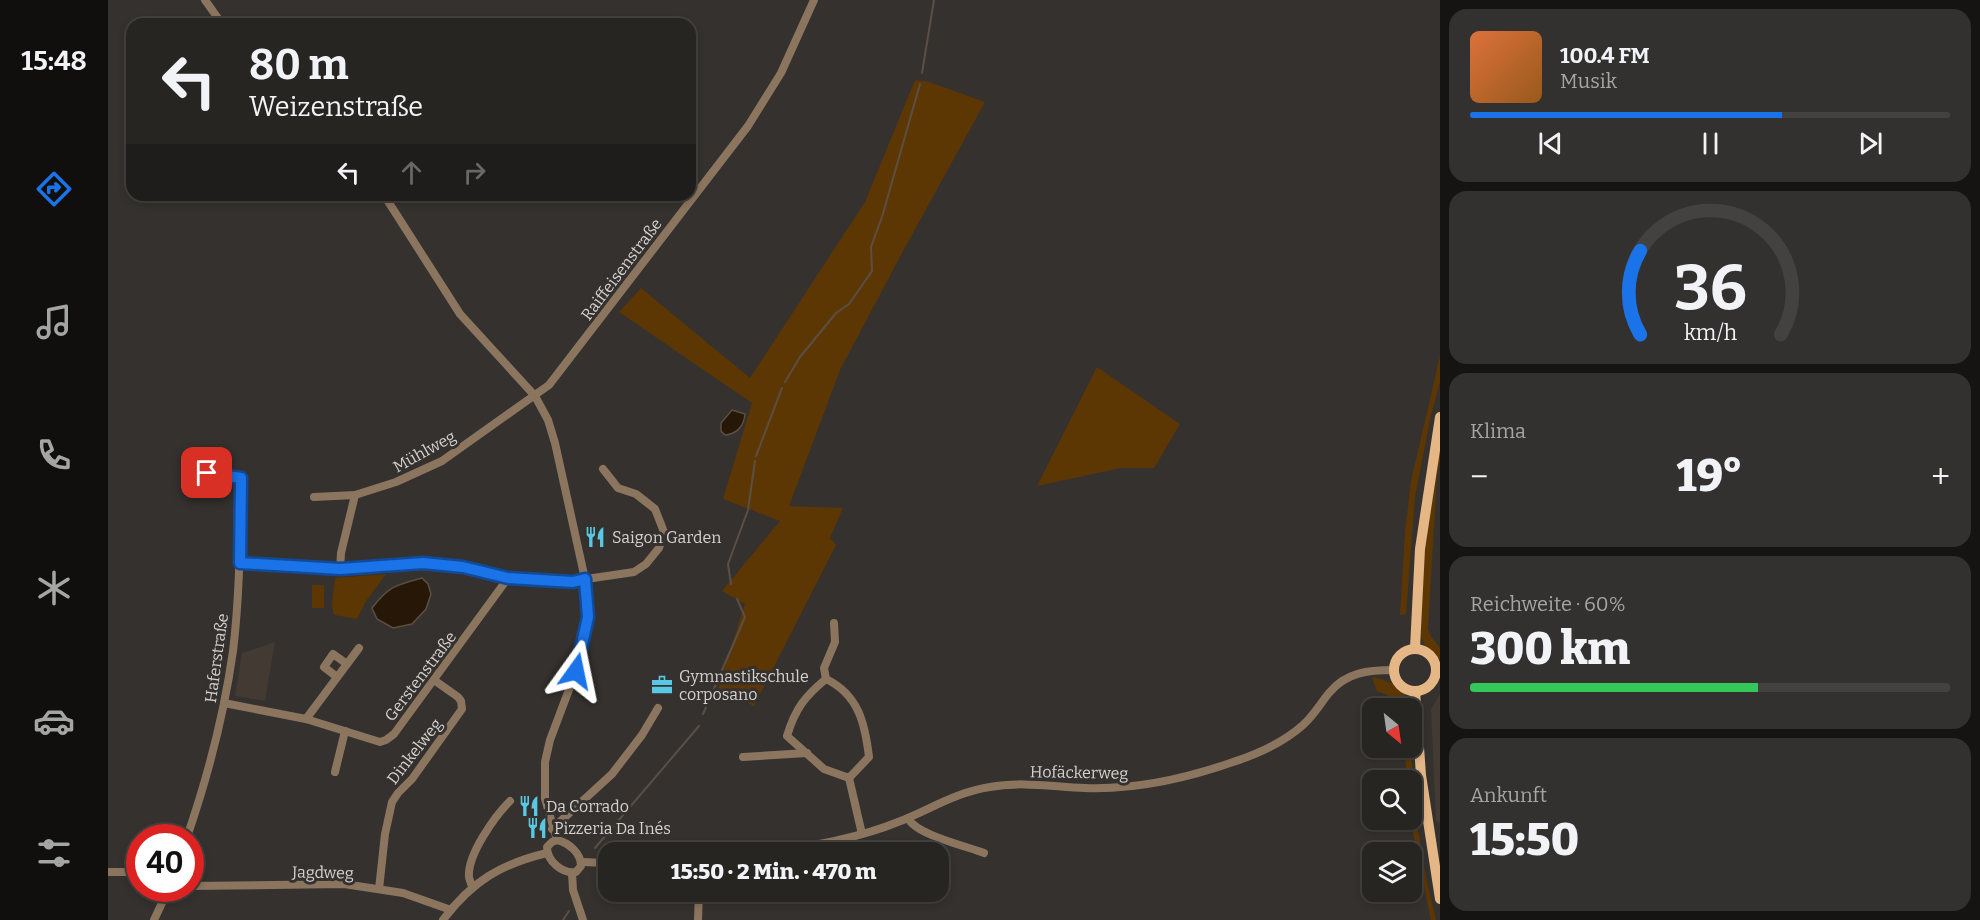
<!DOCTYPE html>
<html lang="de">
<head>
<meta charset="utf-8">
<style>
  body { margin:0; font-family:Bitter,serif; background:#33312f; color:#f1f3f6; height:100vh; display:flex; flex-direction:column; font-size:22px; white-space:nowrap }
  * { box-sizing:border-box; margin:0 }
  p { font-size:20px; color:#a4a5a5 }
  .icon { flex:none; width:33px; height:33px; fill:none; stroke:currentColor; stroke-width:2; stroke-linecap:round; stroke-linejoin:round }
  .map { position:relative; flex:1; overflow:hidden }
  .sheet { display:flex; flex-direction:column; gap:9px; padding:9px; background:#151413; width:540px }
  .sheet>* { flex:none }
  .banner { position:absolute; left:18px; top:18px; width:570px; height:183px; border-radius:18px; box-shadow:0 3px 9px #0003,0 0 0 2px #434240; background:#272522; color:#f1f3f6; overflow:hidden }
  .needle { width:39px; rotate:151deg }
  .controls { position:absolute; left:1254px; top:698px; display:grid; gap:12px }
  .controls a { display:grid; place-items:center; width:60px; height:60px; border-radius:12px; background:#272522; box-shadow:0 3px 9px #0003,0 0 0 2px #434240; font-size:30px }
  .speed { position:absolute; left:18px; top:824px; display:flex; gap:12px; font-size:30px; font-weight:700; text-align:center }
  .speed>* { display:grid; place-content:center; width:78px; height:78px; border-radius:50%; background:#272522; box-shadow:0 3px 9px #0003,0 0 0 2px #434240; line-height:1 }
  .speed .limit { border:9px solid #d22; background:#fff; color:#111 }
  .pin { position:absolute; display:grid; place-items:center; width:51px; height:51px; color:#fff; margin:-26px; border-radius:12px; box-shadow:0 3px 9px #0006 }
  .me { position:absolute; width:66px; margin:-33px; rotate:12deg; stroke-linejoin:round; filter:drop-shadow(0 0 4px #0008) }
  .turn { display:flex; align-items:center; gap:21px; height:126px; padding:0 24px; font-size:27px }
  .turn .icon { width:78px; height:78px; stroke-width:2.5 }
  .turn b { display:block; font-size:42px; line-height:51px }
  .lanes { display:flex; align-items:center; height:57px; padding:0 24px; background:#0003; justify-content:center; gap:30px; direction:ltr }
  .lanes .off { opacity:.35 }
  .big { font-size:45px; font-weight:800; line-height:1.1 }
  .sheet .card { flex:1; display:flex; flex-direction:column; justify-content:center; gap:9px; min-width:0; padding:0 21px; border-radius:18px; background:#33312f }
  .sheet .dial { align-items:center; gap:0 }
  .dial svg { height:156px; overflow:visible; fill:none; stroke:#434240; stroke-width:7; stroke-linecap:round; text-anchor:middle }
  .dial text { fill:#f1f3f6; stroke:none }
  .song { display:flex; align-items:center; gap:18px }
  .cover { width:72px; height:72px; border-radius:9px; background:linear-gradient(135deg,hsl(20 70% 55%),hsl(30 70% 35%)) }
  .played { height:6px; border-radius:3px; background:linear-gradient(90deg,#1a73e8 65%,#434240 65%) }
  .keys { display:flex; justify-content:space-around; direction:ltr }
  .heat { display:flex; justify-content:space-between; align-items:center; font-size:33px; direction:ltr }
  .charge { height:9px; border-radius:4px; background:linear-gradient(90deg,#34c759 60%,#434240 0) }
  .trip { position:absolute; left:490px; top:842px; width:351px; height:60px; border-radius:18px; background:#272522; box-shadow:0 3px 9px #0003,0 0 0 2px #434240; font-weight:800; line-height:60px; text-align:center }
  main { display:flex; flex:1; min-height:0 }
  .tabs { display:flex; flex-direction:column; width:108px; justify-content:space-around; align-items:center; background:#100f0e; color:#a4a5a5 }
  .tabs .icon { width:42px; height:42px }
  .tabs .on { color:#1a73e8 }
  .tabs b { font-size:27px; color:#f1f3f6 }
  .map>svg:first-child { display:block }
</style>
</head>
<body>
<main>
<nav class="tabs">
<b>15:48</b>
<svg class="icon on" aria-label="directions" viewBox="0 0 24 24"><path d="M12 3l9 9-9 9-9-9zM9 14v-3h6M13 9l2 2-2 2"/></svg>
<svg class="icon" aria-label="music" viewBox="0 0 24 24"><path d="M9 18V5l10-2v13"/><circle cx="6" cy="18" r="3"/><circle cx="16" cy="16" r="3"/></svg>
<svg class="icon" aria-label="phone" viewBox="0 0 24 24"><path d="M5 4h4l2 5-3 2q2 4 5 5l2-3 5 2v4C11 20 4 13 5 4z"/></svg>
<svg class="icon" aria-label="climate" viewBox="0 0 24 24"><path d="M12 3v18M4 7l16 10M4 17L20 7"/></svg>
<svg class="icon" aria-label="car" viewBox="0 0 24 24"><path d="M5 17H2v-5l4-1 3-4h7l3 4 3 1v5h-3M9 17h6M6 11h13"/><circle cx="7" cy="17" r="2"/><circle cx="17" cy="17" r="2"/></svg>
<svg class="icon" aria-label="filters" viewBox="0 0 24 24"><path d="M4 7h16M4 17h16"/><circle cx="9" cy="7" r="2"/><circle cx="15" cy="17" r="2"/></svg>
</nav>
<div class="map">
<svg width="1332" height="920" viewBox="0 0 1332 920">
  <rect width="100%" height="100%" fill="#34312e"/>
  <g fill="#423a33">
    <path d="M167,642L157,701L127,696L134,653Z"/>
    <path d="M1332,694V823L1328,821L1323,709Z"/>
  </g>
  <g fill="#5d3703">
    <path d="M807,80L821,82L877,102L794,253L732,370L681,506L735,508L722,538L728,545L646,706L610,689L637,604L614,591L672,521L615,499L644,403L511,312L533,288L642,378L757,202Z"/>
    <path d="M1332,356V382L1323,415L1307,497L1298,614L1292,615L1297,532L1303,481Z"/>
    <path d="M989,367L1072,424L1046,468H1013L929,486Z"/>
    <path d="M1332,425V461L1329,475L1320,629L1322,635L1332,648V659L1322,654L1313,638L1314,560Z"/>
    <path d="M278,574L258,601L249,619L226,615L224,605L227,578Z"/>
    <rect x="204" y="585" width="12" height="23"/>
    <path d="M1264,677C1282,680 1299,689 1302,708H1289C1286,699 1279,692 1269,692Z"/>
    <path d="M1304,720C1305,734 1303,748 1304,763C1306,815 1315,869 1328,920H1323L1305,833L1304,780H1299L1296,747H1304Z"/>
  </g>
  <g fill="#271706" stroke="#5b4f43" stroke-width="1.5">
    <path d="M624,410L637,414C636,426 629,434 617,435L613,431V423Z"/>
    <path d="M314,578L320,584L323,594L318,609L304,624L285,628L269,619L264,608C281,586 288,585 314,578Z"/>
  </g>
  <g fill="none" stroke-linecap="round" stroke-linejoin="round">
    <g stroke="#5b4f43" stroke-width="2">
      <path d="M814,73L826,0"/>
      <path d="M677,382L692,357L728,313L741,304L764,271L763,247L774,217L812,84"/>
      <path d="M648,456L674,388"/>
      <path d="M623,584L620,564L640,510L647,461"/>
      <path d="M595,714L637,617L629,599"/>
      <path d="M487,848L591,726"/>
      <path d="M455,920L461,911"/>
    </g>
    <g stroke="#8b755e" stroke-width="8">
      <path d="M97,0L114,24"/>
      <path d="M276,195L352,314L427,396L440,420L447,443L477,579L480,617L468,671L442,740L437,762V799L449,840"/>
      <path d="M206,497L247,495L288,482L334,461L441,385L640,126L673,73L706,0"/>
      <path d="M132,563L232,569L315,563L355,568L400,578L465,581L526,572L538,564L551,548L556,532L547,509L528,494L510,488L495,469"/>
      <path d="M232,569L233,553L247,495"/>
      <path d="M1328,669H1332"/>
      <path d="M229,677L216,667L225,654L239,664"/>
      <path d="M718,679C751,695 757,724 761,757L741,778L716,769L679,736C687,709 697,696 718,679Z"/>
      <path d="M718,679L716,668L727,642L726,623"/>
      <path d="M116,703L198,719L272,742L278,740L286,734L400,578"/>
      <path d="M198,719L251,648"/>
      <path d="M635,757L699,753"/>
      <path d="M227,772L237,731"/>
      <path d="M741,778L754,834"/>
      <path d="M800,818C808,835 858,846 876,853"/>
      <path d="M444,829L504,774L534,735L550,708"/>
      <path d="M79,837C100,776 116,715 125,651C132,594 132,536 133,478L82,470"/>
      <path d="M449,840C461,843 473,853 473,866L468,872C454,874 439,861 439,847L444,842Z"/>
      <path d="M666,852C707,845 751,838 790,822C821,810 848,792 882,787C914,781 946,787 977,788C1029,790 1080,778 1128,761C1152,753 1176,742 1195,725C1206,715 1212,704 1221,693C1238,672 1261,670 1286,670"/>
      <path d="M473,862L501,863"/>
      <path d="M0,872H22L32,875"/>
      <path d="M464,873L465,890L475,920"/>
      <path d="M82,886L236,884L295,893L343,910"/>
      <path d="M364,887C364,886 361,878 361,877C359,855 387,816 402,801"/>
      <path d="M271,889L277,834L284,802L290,793L304,779L354,709L353,701L350,697L326,680"/>
      <path d="M46,920L61,888"/>
      <path d="M335,920C364,881 393,864 439,853"/>
      <path d="M590,920L591,891"/>
    </g>
    <g stroke="#e5b787" stroke-width="10">
      <path d="M1307,648L1312,549L1332,417"/>
      <circle cx="1307" cy="670" r="21"/>
      <path d="M1307,691L1313,775L1332,899"/>
    </g>
  </g>
  <g fill="none" stroke-linecap="round" stroke-linejoin="round">
    <defs>
      <path id="route" d="M99,473L133,478L132,563L232,569L315,563L355,567L400,578L465,582L477,579L480,617L468,671"/>
    </defs>
    <use href="#route" stroke="#114b97" stroke-width="15"/>
    <use href="#route" stroke="#1a73e8" stroke-width="10"/>
  </g>
  <defs>
    <symbol id="restaurant-bare" viewBox="-9 -9 18 18"><path d="M-5-6h1v4h1v-4h1v4h1v-4h1v5L-1.5 .5V6h-2V.5L-5-1ZM5-6V6H3V1.5H1.5Q1.5-4 5-6Z" fill="#59c8e4" stroke="#34312e" stroke-width="2.5" paint-order="stroke"/></symbol>
    <symbol id="office-bare" viewBox="-9 -9 18 18"><path d="M-6-3h4V-5.5h4V-3h4V5H-6ZM-1-4.5V-3h2v-1.5ZM-6 0V1H6V0Z" fill="#59c8e4" stroke="#34312e" stroke-width="2.5" paint-order="stroke"/></symbol>
  </defs>
  <g fill-rule="evenodd">
    <use href="#restaurant-bare" x="472" y="522" width="30" height="30"/>
    <use href="#office-bare" x="539" y="670" width="30" height="30"/>
    <use href="#restaurant-bare" x="406" y="791" width="30" height="30"/>
    <use href="#restaurant-bare" x="414" y="813" width="30" height="30"/>
  </g>
  <g text-anchor="middle" stroke-width="6" stroke-linejoin="round" paint-order="stroke">
    <g font-size="16" fill="#d4d2d0" stroke="#34312e">
      <text transform="translate(513 269) rotate(-53)" y="6">Raiffeisenstraße</text>
      <text transform="translate(316 451) rotate(-29)" y="6">Mühlweg</text>
      <text transform="translate(108 658) rotate(-82)" y="6">Haferstraße</text>
      <text transform="translate(312 676) rotate(-53)" y="6">Gerstenstraße</text>
      <text transform="translate(306 751) rotate(-52)" y="6">Dinkelweg</text>
      <text transform="translate(971 772) rotate(1)" y="6">Hofäckerweg</text>
      <text transform="translate(215 872) rotate(1)" y="6">Jagdweg</text>
    </g>
    <g font-size="16" fill="#d4d2d0" stroke="#34312e" text-anchor="start">
      <text x="504" y="543">Saigon Garden</text>
      <text x="571" y="682">Gymnastikschule<tspan x="571" dy="18">corposano</tspan></text>
      <text x="438" y="812">Da Corrado</text>
      <text x="446" y="834">Pizzeria Da Inés</text>
    </g>
  </g>
</svg>
<div class="controls">
<a><svg class="needle" viewBox="-14 -14 28 28"><path d="M0-13l5 13h-10z" fill="#e53935"/><path d="M0 13l5-13h-10z" fill="#a4a5a5"/></svg></a>
<a><svg class="icon" aria-label="search" viewBox="0 0 24 24"><circle cx="10" cy="10" r="6"/><path d="M15 15l6 6"/></svg></a>
<a><svg class="icon" aria-label="layers" viewBox="0 0 24 24"><path d="M12 4l9 5-9 5-9-5zM3 14l9 5 9-5"/></svg></a>
</div>
<div class="speed"><div class="limit">40</div></div>
<div class="pin" style="left:99px;top:473px;background:#d93025"><svg class="icon" aria-label="arrive" viewBox="0 0 24 24"><path d="M6 21V4h12l-3 4 3 4H6"/></svg></div>
<svg class="me" style="left:468px;top:671px" viewBox="-20 -20 40 40"><path d="M0-17L14 15 0 8-14 15z" fill="#1a73e8" stroke="#fff" stroke-width="4"/></svg>
<div class="trip">15:50 · 2 Min. · 470 m</div>
<div class="banner">
<div class="turn"><svg class="icon" aria-label="left" viewBox="0 0 24 24"><path d="M17 20v-9H6M10 6l-5 5 5 5"/></svg><div><b>80 m</b>Weizenstraße</div></div>
<div class="lanes"><svg class="icon" aria-label="left" viewBox="0 0 24 24"><path d="M17 20v-9H6M10 6l-5 5 5 5"/></svg><svg class="icon off" aria-label="ahead" viewBox="0 0 24 24"><path d="M12 20V5M6 11l6-6 6 6"/></svg><svg class="icon off" aria-label="right" viewBox="0 0 24 24"><path d="M7 20v-9h11M14 6l5 5-5 5"/></svg></div>
</div>
</div>
<section class="sheet">
<div class="card">
<div class="song"><i class="cover"></i><div><b>100.4 FM</b><p>Musik</p></div></div>
<div class="played"></div>
<div class="keys"><svg class="icon" aria-label="previous" viewBox="0 0 24 24"><path d="M18 5L8 12l10 7zM5 5v14"/></svg><svg class="icon" aria-label="pause" viewBox="0 0 24 24"><path d="M8 5v14M16 5v14"/></svg><svg class="icon" aria-label="next" viewBox="0 0 24 24"><path d="M6 5l10 7-10 7zM19 5v14"/></svg></div>
</div>
<div class="card dial"><svg viewBox="0 0 100 80">
<path d="M14 69A42 42 0 1 1 86 69"/>
<path d="M14 69A42 42 0 0 1 14 26" stroke="#1a73e8"/>
<text x="50" y="56" font-size="32" font-weight="700">36</text>
<text x="50" y="72" font-size="11">km/h</text>
</svg></div>
<div class="card"><p>Klima</p>
<div class="heat"><a>−</a><b class="big">19°</b><a>+</a></div>
</div>
<div class="card"><p>Reichweite · 60%</p><b class="big">300 km</b><div class="charge"></div></div>
<div class="card"><p>Ankunft</p><b class="big">15:50</b></div>
</section>
</main>
</body>
</html>
